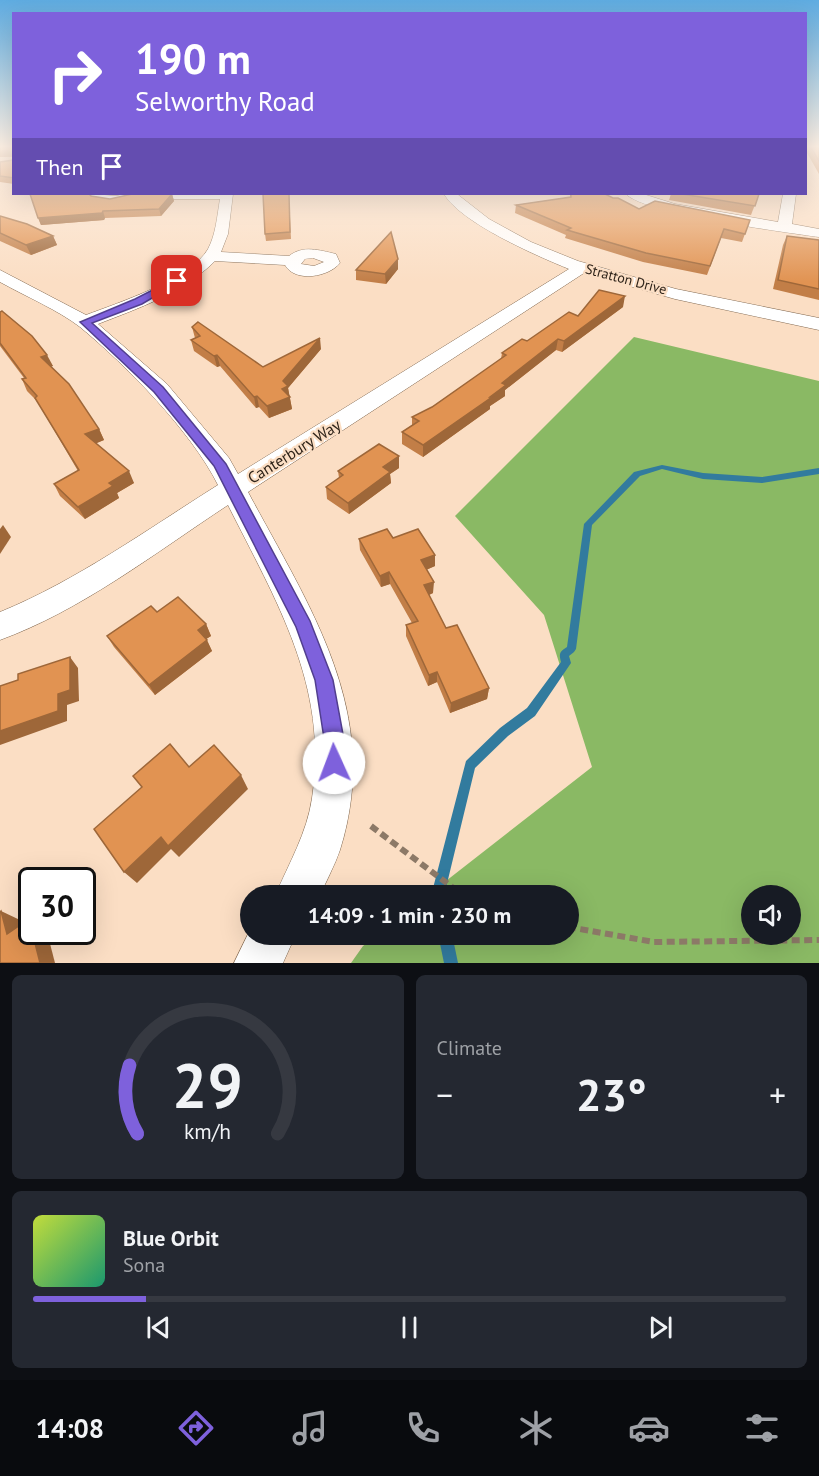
<!DOCTYPE html>
<html lang="en">
<head>
<meta charset="utf-8">
<style>
  body { margin:0; font-family:"PT Sans",sans-serif; background:#242831; color:#f1f3f6; height:100vh; display:flex; flex-direction:column; font-size:22px; white-space:nowrap }
  * { box-sizing:border-box; margin:0 }
  p { font-size:20px; color:#9ea1a6 }
  .icon { flex:none; width:33px; height:33px; fill:none; stroke:currentColor; stroke-width:2; stroke-linecap:round; stroke-linejoin:round }
  .map { position:relative; height:963px; overflow:hidden }
  .side { display:flex; flex-direction:column; gap:12px; padding:12px; background:#0d0f14; flex:1 }
  .side>* { flex:none }
  .banner { position:absolute; left:12px; top:12px; width:795px; height:183px; border-radius:0px; box-shadow:0 6px 24px #0002; background:#7e61dc; color:#fff; overflow:hidden }
  .buttons { position:absolute; left:741px; top:885px; display:grid; gap:12px }
  .buttons a { display:grid; place-items:center; width:60px; height:60px; border-radius:50%; background:#171b24; box-shadow:0 6px 24px #0002; font-size:30px }
  .speed { position:absolute; left:18px; top:867px; display:flex; gap:12px; font-size:30px; font-weight:700; text-align:center }
  .speed>* { display:grid; place-content:center; width:78px; height:78px; border-radius:50%; background:#171b24; box-shadow:0 6px 24px #0002; line-height:1 }
  .speed .limit { border:3px solid #111; border-radius:9px; background:#fff; color:#111 }
  .pin { position:absolute; display:grid; place-items:center; width:51px; height:51px; color:#fff; margin:-26px; border-radius:12px; box-shadow:0 3px 9px #0006 }
  .me { position:absolute; width:66px; margin:-33px; rotate:358deg; stroke-linejoin:round; filter:drop-shadow(0 0 4px #0008) }
  .turn { display:flex; align-items:center; gap:21px; height:126px; padding:0 24px; font-size:27px }
  .turn .icon { width:78px; height:78px; stroke-width:2.5 }
  .turn b { display:block; font-size:42px; line-height:51px }
  .then { display:flex; align-items:center; height:57px; padding:0 24px; background:#0003; gap:12px; font-size:22px }
  .big { font-size:45px; font-weight:800; line-height:1.1 }
  .side .widget { flex:1; display:flex; flex-direction:column; justify-content:center; gap:9px; min-width:0; padding:0 21px; border-radius:9px; background:#242831 }
  .side .dial { align-items:center; gap:0 }
  .dial svg { height:156px; overflow:visible; fill:none; stroke:#363941; stroke-width:7; stroke-linecap:round; text-anchor:middle }
  .dial text { fill:#f1f3f6; stroke:none }
  .song { display:flex; align-items:center; gap:18px }
  .cover { width:72px; height:72px; border-radius:9px; background:linear-gradient(135deg,hsl(70 70% 55%),hsl(160 70% 35%)) }
  .played { height:6px; border-radius:3px; background:linear-gradient(90deg,#7e61dc 15%,#363941 15%) }
  .keys { display:flex; justify-content:space-around; direction:ltr }
  .heat { display:flex; justify-content:space-between; align-items:center; font-size:33px; direction:ltr }
  .side .tiles { flex:1; display:grid; gap:12px; grid-template-columns:1fr 1fr }
  .widget:last-child { grid-column:span 2 }
  .trip { position:absolute; left:240px; top:885px; width:339px; height:60px; border-radius:30px; background:#171b24; box-shadow:0 6px 24px #0002; font-weight:800; line-height:60px; text-align:center }
  .tabs { display:flex; height:96px; justify-content:space-around; align-items:center; background:#090b0e; color:#9ea1a6 }
  .tabs .icon { width:42px; height:42px }
  .tabs .selected { color:#7e61dc }
  .tabs b { font-size:27px; color:#f1f3f6 }
  .map>svg:first-child { display:block }
</style>
</head>
<body>
<div class="map">
<svg width="819" height="963" viewBox="0 0 819 963">
  <rect width="100%" height="100%" fill="#fbdec4"/>
  <path fill="#8ab964" fill-rule="evenodd" d="M634,337L819,381V963H351L363,946L378,935L568,934V896L428,895L592,767L544,615L455,516ZM752,896H790V934H752Z"/>
  <g fill="none" stroke-linecap="round" stroke-linejoin="round">
    <g fill="#327b9e" fill-rule="evenodd">
      <path d="M662,465L703,473L762,477L819,468V474L762,483L703,479L662,469L640,476L592,525L576,649L574,652L569,656L571,663L535,716L508,736L475,768L444,896H431L466,761L500,728L527,708L561,662C559,654 559,652 567,647L584,524L634,472Z"/>
      <path d="M438,934H452L458,963H444Z"/>
    </g>
    <defs>
      <g id="street">
        <path d="M93,194L116,196L125,194H233L228,234L221,252L289,256C303,245 319,250 336,254L340,263C329,277 295,283 285,265L215,261C183,293 139,308 98,324L167,384L229,458L238,474L569,269C537,256 461,223 444,194H457L489,219L531,242L578,261L676,289L819,318V330L675,299L584,273L248,492C310,608 383,713 340,850C335,865 326,881 320,896H275C289,863 307,833 312,798C329,686 276,601 228,505C155,553 82,610 0,640V612C76,581 148,529 218,485C191,431 127,366 80,327C58,310 25,296 0,282V270L86,315C118,303 191,279 208,249C216,234 217,216 220,199H136L116,204L94,201L91,196ZM313,258L324,262L314,266L301,264L305,259Z"/>
        <path d="M626,194H643L675,204L778,222L783,194H796L792,224L819,229V237C785,232 645,214 626,194Z"/>
        <path d="M250,930V934H296L283,963H234Z"/>
      </g>
    </defs>
    <use href="#street" stroke="#816850" stroke-width="1"/>
    <g stroke="#8c7967" stroke-width="6" stroke-dasharray="8 4.5" stroke-linecap="butt">
      <path d="M371,826L464,896"/>
      <path d="M568,927L654,942L819,940"/>
    </g>
    <use href="#street" fill="#fff" fill-rule="evenodd"/>
  </g>
  <g fill="#c27e47">
    <path d="M0,147H14V184L0,182V162L13,160V157H0Z"/>
    <path d="M806,147H819V174L806,151Z"/>
    <path d="M30,194H91H90L91,196L110,199L172,194L174,201L161,216L105,218L104,220L41,225Z"/>
    <path d="M289,194L291,239L266,241L265,234Z"/>
    <path d="M570,194H605L613,198L639,209L750,220L742,242L721,238L707,275L643,262L565,238L566,235L515,213L516,205L570,197Z"/>
    <path d="M671,194H759L751,215L669,200Z"/>
    <path d="M0,216L53,236L57,245L31,255L0,241Z"/>
    <path d="M787,236L819,240V300L773,289L783,245Z"/>
    <path d="M398,269L386,284L356,280V270Z"/>
    <path d="M623,307L562,352L556,350L505,390V396L490,406V409L423,457L402,444V432L412,425V417L432,407L501,359L502,353L578,316Z"/>
    <path d="M0,312L53,366H51L99,429L104,440L96,443L134,483L117,493L119,498L85,519L60,496L54,484L78,471L37,401L27,391L22,379L24,378L0,346Z"/>
    <path d="M192,327L263,367L321,349L288,388L292,409L269,418L259,407L256,408L220,366L217,367L194,351L191,340L195,338Z"/>
    <path d="M399,456V468L390,474L391,483L349,514L327,499L326,487L339,478L338,471Z"/>
    <path d="M393,538L435,555V566L426,570L433,593L429,595L446,628L489,688L487,699L450,713L437,682L428,686L406,636V625L412,623L390,584L381,587L360,550L359,539Z"/>
    <path d="M157,612L206,624L211,636L206,639L212,651L155,695L114,647L107,636Z"/>
  </g>
  <g fill="#9e6739">
    <path d="M13,150L14,156L0,157V151Z"/>
    <path d="M172,194L174,201L161,216L159,209Z"/>
    <path d="M103,211L105,218L104,220L41,225L38,218Z"/>
    <path d="M53,236L57,245L31,255L26,245Z"/>
    <path d="M398,259V269L386,284L385,274Z"/>
    <path d="M625,296L623,307L562,352L564,341Z"/>
    <path d="M320,338L321,349L288,388L292,409L269,418L267,406L282,389L283,381Z"/>
    <path d="M558,339L556,350L505,390V396L490,406V409L423,457V445L490,397L502,383Z"/>
    <path d="M47,355L53,366L46,368L41,357Z"/>
    <path d="M217,355L220,366L217,367L214,356Z"/>
    <path d="M257,396L259,407L256,408L254,397Z"/>
    <path d="M99,429L104,440L90,446L85,434Z"/>
    <path d="M399,456V468L390,474L391,483L349,514L348,503L383,467Z"/>
    <path d="M129,471L134,483L117,493L119,498L85,519L78,507L109,483Z"/>
    <path d="M3,525L11,537L0,554V529Z"/>
    <path d="M435,555V566L421,572V560Z"/>
    <path d="M389,572L390,584L381,587L380,576Z"/>
    <path d="M434,582L433,593L424,597V585Z"/>
    <path d="M206,624L211,636L203,641L198,630Z"/>
    <path d="M207,640L212,651L155,695L149,685Z"/>
    <path d="M70,657L78,668L79,701L67,705V721L0,745V731L58,694Z"/>
    <path d="M437,672V682L428,686L429,675Z"/>
    <path d="M489,688L487,699L450,713L451,703Z"/>
    <path d="M241,775L248,789L179,857L171,849L137,883L124,872L161,837Z"/>
    <path d="M1,911L20,920L26,942L7,934Z"/>
    <path d="M32,932H47L55,963H40Z"/>
  </g>
  <g fill="#e19352" stroke="#9e6739" stroke-width="1.5">
    <path d="M0,147H14V178L0,176V162L13,160V150L0,151Z"/>
    <path d="M811,147H819V161Z"/>
    <path d="M30,194H89L91,196L110,199L132,194H172L159,209L103,211L102,213L38,218Z"/>
    <path d="M263,194H289L290,232L265,234Z"/>
    <path d="M571,194H605L613,198H618L639,209L655,201L750,220L745,234L724,229L710,266L646,253L567,230L571,228L516,205L571,197Z"/>
    <path d="M682,194H759L755,206Z"/>
    <path d="M0,216L27,224L53,236L26,245L0,233Z"/>
    <path d="M391,232L398,259L385,274L356,270Z"/>
    <path d="M787,236L819,240V289L778,280Z"/>
    <path d="M599,290L625,296L564,341L558,339L502,383L506,385L490,397H492L423,445L402,432L419,421L412,417L432,407L499,360L506,355L502,353L522,339L527,341L569,312L578,316Z"/>
    <path d="M2,311L32,336L47,355L41,357L69,384L99,429L85,434L129,471L109,483L113,486L78,507L54,484L79,470L35,398L37,396L22,379L26,378L0,343V312Z"/>
    <path d="M198,322L263,367L320,338L283,381L288,386L282,389L290,397L267,406L257,396L254,397L217,355L214,356L191,340L200,336L192,327Z"/>
    <path d="M379,444L399,456L383,467L390,472L348,503L326,487L343,475L338,471Z"/>
    <path d="M387,529L393,538L418,529L435,555L421,560L434,582L424,585L446,628L457,625L489,688L451,703L437,672L429,675L406,625L418,621L389,572L380,576L359,539Z"/>
    <path d="M178,597L206,624L198,630L207,640L149,685L107,636L151,606L157,612Z"/>
    <path d="M70,657V690L58,694V711L0,731V686L18,680V674Z"/>
    <path d="M170,744L189,767L214,745L241,775L168,846L161,837L124,872L94,829L142,787L133,776Z"/>
    <path d="M1,911L7,934L29,919L40,963H0V912Z"/>
  </g>
  <linearGradient id="sky" x2="0" y2="1"><stop stop-color="#5face1"/><stop offset="0.52" stop-color="#fdf0e4"/><stop offset="1" stop-color="#fdf0e4" stop-opacity="0"/></linearGradient>
  <rect width="819" height="282" fill="url(#sky)"/>
  <path fill="#7e61dc" stroke="#523f8f" stroke-width="1.5" d="M174,279L181,281L142,304L92,323L163,387L226,464L310,621L333,680L345,745L344,763L341,770L334,773L327,770L324,763L325,745L315,680L296,627L214,466L154,392L80,322L135,299Z"/>
  <g text-anchor="middle" stroke-width="4.5" stroke-linejoin="round" paint-order="stroke">
    <g font-size="14" fill="#2e2319" stroke="#fbdec4">
      <text transform="translate(626 279) rotate(15)" y="5">Stratton Drive</text>
    </g>
    <g font-size="16" fill="#2e2319" stroke="#fbdec4">
      <text transform="translate(294 451) rotate(-32)" y="6">Canterbury Way</text>
    </g>
  </g>
</svg>
<div class="buttons">
<a><svg class="icon" aria-label="sound" viewBox="0 0 24 24"><path d="M4 9h4l5-4v14l-5-4H4zM17 9q2 3 0 6"/></svg></a>
</div>
<div class="speed"><div class="limit">30</div></div>
<div class="pin" style="left:177px;top:281px;background:#d93025"><svg class="icon" aria-label="arrive" viewBox="0 0 24 24"><path d="M6 21V4h12l-3 4 3 4H6"/></svg></div>
<svg class="me" style="left:334px;top:763px" viewBox="-20 -20 40 40"><circle r="19" fill="#fff"/><path d="M0-13L10 11 0 6-10 11z" fill="#7e61dc"/></svg>
<div class="trip">14:09 · 1 min · 230 m</div>
<div class="banner">
<div class="turn"><svg class="icon" aria-label="right" viewBox="0 0 24 24"><path d="M7 20v-9h11M14 6l5 5-5 5"/></svg><div><b>190 m</b>Selworthy Road</div></div>
<div class="then">Then<svg class="icon" aria-label="arrive" viewBox="0 0 24 24"><path d="M6 21V4h12l-3 4 3 4H6"/></svg></div>
</div>
</div>
<section class="side">
<div class="tiles">
<div class="widget dial"><svg viewBox="0 0 100 80">
<path d="M14 69A42 42 0 1 1 86 69"/>
<path d="M14 69A42 42 0 0 1 10 34" stroke="#7e61dc"/>
<text x="50" y="56" font-size="32" font-weight="700">29</text>
<text x="50" y="72" font-size="11">km/h</text>
</svg></div>
<div class="widget"><p>Climate</p>
<div class="heat"><a>−</a><b class="big">23°</b><a>+</a></div>
</div>
<div class="widget">
<div class="song"><i class="cover"></i><div><b>Blue Orbit</b><p>Sona</p></div></div>
<div class="played"></div>
<div class="keys"><svg class="icon" aria-label="previous" viewBox="0 0 24 24"><path d="M18 5L8 12l10 7zM5 5v14"/></svg><svg class="icon" aria-label="pause" viewBox="0 0 24 24"><path d="M8 5v14M16 5v14"/></svg><svg class="icon" aria-label="next" viewBox="0 0 24 24"><path d="M6 5l10 7-10 7zM19 5v14"/></svg></div>
</div>
</div>
</section>
<nav class="tabs">
<b>14:08</b>
<svg class="icon selected" aria-label="directions" viewBox="0 0 24 24"><path d="M12 3l9 9-9 9-9-9zM9 14v-3h6M13 9l2 2-2 2"/></svg>
<svg class="icon" aria-label="music" viewBox="0 0 24 24"><path d="M9 18V5l10-2v13"/><circle cx="6" cy="18" r="3"/><circle cx="16" cy="16" r="3"/></svg>
<svg class="icon" aria-label="phone" viewBox="0 0 24 24"><path d="M5 4h4l2 5-3 2q2 4 5 5l2-3 5 2v4C11 20 4 13 5 4z"/></svg>
<svg class="icon" aria-label="climate" viewBox="0 0 24 24"><path d="M12 3v18M4 7l16 10M4 17L20 7"/></svg>
<svg class="icon" aria-label="car" viewBox="0 0 24 24"><path d="M5 17H2v-5l4-1 3-4h7l3 4 3 1v5h-3M9 17h6M6 11h13"/><circle cx="7" cy="17" r="2"/><circle cx="17" cy="17" r="2"/></svg>
<svg class="icon" aria-label="filters" viewBox="0 0 24 24"><path d="M4 7h16M4 17h16"/><circle cx="9" cy="7" r="2"/><circle cx="15" cy="17" r="2"/></svg>
</nav>
</body>
</html>
